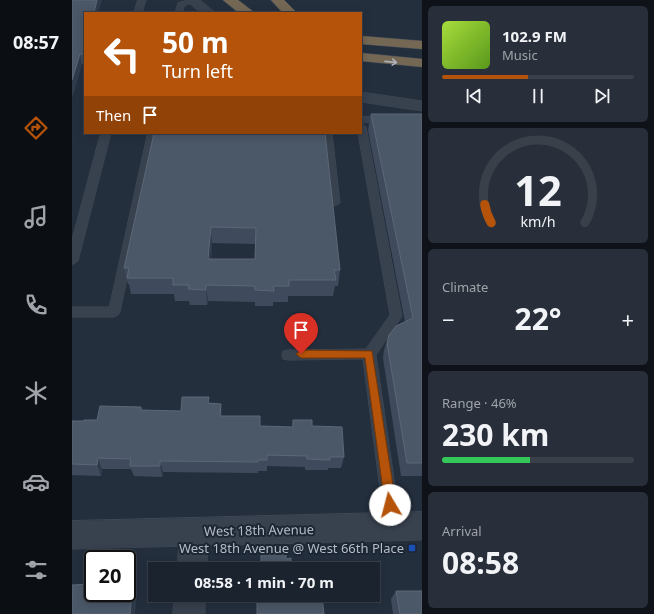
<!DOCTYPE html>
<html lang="en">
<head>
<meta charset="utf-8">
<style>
  body { margin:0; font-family:"Noto Sans",sans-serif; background:#282f3a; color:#f1f3f6; height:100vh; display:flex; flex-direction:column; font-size:15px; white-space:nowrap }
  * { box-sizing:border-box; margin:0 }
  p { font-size:13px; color:#a0a4aa }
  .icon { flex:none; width:22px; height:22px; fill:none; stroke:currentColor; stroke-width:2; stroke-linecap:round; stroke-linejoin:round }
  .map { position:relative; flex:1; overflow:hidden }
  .panel { display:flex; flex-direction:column; gap:6px; padding:6px; background:#0f1319; width:232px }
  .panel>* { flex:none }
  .banner { position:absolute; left:12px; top:12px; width:278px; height:122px; border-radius:0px; box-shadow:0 2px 10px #0003,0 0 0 1px #39404a; background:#b45309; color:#fff; overflow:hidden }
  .speed { position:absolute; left:12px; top:550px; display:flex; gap:8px; font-size:20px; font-weight:700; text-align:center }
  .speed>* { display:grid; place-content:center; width:52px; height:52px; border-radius:50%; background:#1b232e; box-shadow:0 2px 10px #0003,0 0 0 1px #39404a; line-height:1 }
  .speed .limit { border:2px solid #111; border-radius:6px; background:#fff; color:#111 }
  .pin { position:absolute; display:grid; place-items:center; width:34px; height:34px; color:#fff; margin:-41px -17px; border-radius:50% 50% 50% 0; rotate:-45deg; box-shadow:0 0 4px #0007 }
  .pin .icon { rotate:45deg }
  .me { position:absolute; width:44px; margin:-22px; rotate:352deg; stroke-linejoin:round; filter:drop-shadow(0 0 3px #0008) }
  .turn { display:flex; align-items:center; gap:14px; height:84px; padding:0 12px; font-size:18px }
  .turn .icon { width:52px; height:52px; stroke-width:2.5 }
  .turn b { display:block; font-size:28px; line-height:34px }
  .then { display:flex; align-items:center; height:38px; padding:0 12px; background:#0003; gap:8px; font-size:15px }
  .big { font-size:30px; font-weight:700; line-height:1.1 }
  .panel .card { flex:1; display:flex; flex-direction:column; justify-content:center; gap:6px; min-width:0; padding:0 14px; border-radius:6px; background:#282f3a }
  .panel .dial { align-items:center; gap:0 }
  .dial svg { height:104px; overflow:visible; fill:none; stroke:#39404a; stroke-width:7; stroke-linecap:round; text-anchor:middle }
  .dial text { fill:#f1f3f6; stroke:none }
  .song { display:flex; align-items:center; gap:12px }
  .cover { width:48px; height:48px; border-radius:6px; background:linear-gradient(135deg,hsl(80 70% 55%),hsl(90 70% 35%)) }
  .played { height:4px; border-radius:2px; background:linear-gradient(90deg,#b45309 45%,#39404a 45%) }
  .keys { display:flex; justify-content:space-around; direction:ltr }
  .heat { display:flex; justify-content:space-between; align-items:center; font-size:22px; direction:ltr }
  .charge { height:6px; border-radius:3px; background:linear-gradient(90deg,#34c759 46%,#39404a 0) }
  .trip { position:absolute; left:76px; top:562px; width:232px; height:40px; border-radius:0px; background:#1b232e; box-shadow:0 2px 10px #0003,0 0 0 1px #39404a; font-weight:700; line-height:40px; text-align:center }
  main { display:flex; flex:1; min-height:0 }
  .tabs { display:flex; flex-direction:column; width:72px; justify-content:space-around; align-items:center; background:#0b0e12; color:#a0a4aa }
  .tabs .icon { width:28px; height:28px }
  .tabs .on { color:#b45309 }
  .tabs b { font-size:18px; color:#f1f3f6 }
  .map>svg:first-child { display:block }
</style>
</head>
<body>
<main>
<nav class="tabs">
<b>08:57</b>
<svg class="icon on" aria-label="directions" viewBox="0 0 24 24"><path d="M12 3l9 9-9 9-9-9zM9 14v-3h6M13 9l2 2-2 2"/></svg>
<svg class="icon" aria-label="music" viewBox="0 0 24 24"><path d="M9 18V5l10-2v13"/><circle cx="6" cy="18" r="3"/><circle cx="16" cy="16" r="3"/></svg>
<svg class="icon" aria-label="phone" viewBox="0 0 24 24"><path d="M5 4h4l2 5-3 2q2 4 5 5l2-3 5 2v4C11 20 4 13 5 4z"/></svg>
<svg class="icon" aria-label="climate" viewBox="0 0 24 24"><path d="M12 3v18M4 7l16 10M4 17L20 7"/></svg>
<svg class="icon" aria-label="car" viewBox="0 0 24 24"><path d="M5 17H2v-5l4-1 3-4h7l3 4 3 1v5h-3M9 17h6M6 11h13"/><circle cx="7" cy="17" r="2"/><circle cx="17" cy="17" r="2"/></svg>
<svg class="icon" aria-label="filters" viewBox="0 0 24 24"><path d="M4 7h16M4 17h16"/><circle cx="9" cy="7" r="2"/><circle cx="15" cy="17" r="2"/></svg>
</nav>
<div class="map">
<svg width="350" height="614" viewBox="0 0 350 614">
  <rect width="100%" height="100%" fill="#242f3e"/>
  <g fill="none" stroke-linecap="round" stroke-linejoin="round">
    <defs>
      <g id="service">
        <path d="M66,0H74L70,13H62Z"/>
        <path d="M117,0L125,1L112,6L111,13H103L106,3Z"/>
        <path d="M313,116L316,117V121L289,123V117Z"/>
        <path d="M289,124L294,127L330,316L304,355L329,527L327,532L321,535L315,532L313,527L291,359L216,360L211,359L210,355L211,351L216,350L294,349L318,315L286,133H289Z"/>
        <path d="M29,133H39L6,261L0,265V240Z"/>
        <path d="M76,133H86L48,312L46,315L42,317H0V307H37Z"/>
        <path d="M250,133H260L268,203L263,206L258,203Z"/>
      </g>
      <g id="minor">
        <path d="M122,518L132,522L136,532L135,569H105L108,532L112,522Z"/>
        <path d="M103,595H133V614H101Z"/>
      </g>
      <g id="tertiary">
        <path d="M114,0H128L144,13H129Z"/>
        <path d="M289,92L350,101V111L289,102Z"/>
        <path d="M350,512V540L0,549V521Z"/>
      </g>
      <g id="motorway">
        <path d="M151,0H166L183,13H167Z"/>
        <path d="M199,0H212L225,13H211Z"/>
        <path d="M289,36L350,41V49L289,44Z"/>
        <path d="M289,53L350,59V67L289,61Z"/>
      </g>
    </defs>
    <use href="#service" stroke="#414a57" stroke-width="1"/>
    <use href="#minor" stroke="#414a57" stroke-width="1"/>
    <use href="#tertiary" stroke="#414a57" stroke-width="1"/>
    <use href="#motorway" stroke="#434c59" stroke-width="1"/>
    <use href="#service" fill="#38414e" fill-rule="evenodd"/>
    <use href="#minor" fill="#38414e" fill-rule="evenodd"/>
    <use href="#tertiary" fill="#38414e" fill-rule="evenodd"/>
    <use href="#motorway" fill="#746855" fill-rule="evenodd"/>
  </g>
  <g fill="#3f4b5c" fill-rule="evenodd">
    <path d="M13,13V64H10L0,98Z"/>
    <path d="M299,114H350V476H329L311,358L312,350L317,335L333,322L296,130Z"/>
    <path d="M82,133L268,270L266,286H263L261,296H216V302H201V306H183V302L136,301L135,305H118L117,301H103L102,294H59L57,284H56L52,268ZM140,243L183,244V259H139Z"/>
    <path d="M137,403L150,416L188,426L220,427L221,420L240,426L272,457L269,468H256V470H233V467L195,466V471H186V473L91,472L90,477L62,476L59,469H30L29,476L0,475V421H11L25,420L69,407L70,410L109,411Z"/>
    <path d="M324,591L350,614H321L319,599Z"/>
  </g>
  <g fill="#2f3b4b">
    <path d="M25,0H30L26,13H22Z"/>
    <path d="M8,54L10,64L0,98V80Z"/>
    <path d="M139,227L140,243L138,275L136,259Z"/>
    <path d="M134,285L136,301L135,305L134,290Z"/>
    <path d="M149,404L150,415L149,428L148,416Z"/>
    <path d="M26,458L30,469L29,476L25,465Z"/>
    <path d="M88,461L91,472L90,477L88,466Z"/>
    <path d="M61,583L65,592L63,614H58Z"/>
  </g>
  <g fill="#4b5868" stroke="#5c6777" fill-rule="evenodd">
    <path d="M0,0H25L22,13H13V54H8L0,80Z"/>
    <path d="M299,114H350V463H335L315,343L317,335L324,326L341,318Z"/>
    <path d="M82,133H253L268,270H262L264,280H217V286H201L202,291L183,290V286L134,285V290L116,289L117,285H101V278H55L57,268H52ZM139,227L184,228L183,259H136Z"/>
    <path d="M110,397H137L136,403L149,404L148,416H188V426L221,427V420H240V426L270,427L272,457H258V460L235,459V456L195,455V460H186V462L88,461V466H58L59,459L26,458L25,465L0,464V421H11L12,420H25L28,406L69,407V410L109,411Z"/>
    <path d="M214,550V559L219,558V567H247L248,569H184L189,568V551Z"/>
    <path d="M61,583L58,614H0V585L21,584V593H55V584Z"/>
    <path d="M324,591H350V614H328Z"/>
    <path d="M185,595H250L252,614H185Z"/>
  </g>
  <defs><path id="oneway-shaft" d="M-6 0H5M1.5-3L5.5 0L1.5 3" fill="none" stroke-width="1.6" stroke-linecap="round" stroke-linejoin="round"/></defs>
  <use stroke="#aeb4bd" href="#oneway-shaft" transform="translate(319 62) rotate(6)"/>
  <path fill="#b45309" stroke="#753606" d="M229,350L300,351L324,505L322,509L318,510L314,509L313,505L293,358H229L224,354Z"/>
  <rect fill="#1a4fb4" stroke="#1d2633" stroke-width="1.5" x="336" y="544" width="8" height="8" rx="2"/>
  <g text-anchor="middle" stroke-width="4" stroke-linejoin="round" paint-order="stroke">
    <g font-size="13" fill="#b4bcc9" stroke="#1d2633">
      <text transform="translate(187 530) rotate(-1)" y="5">West 18th Avenue</text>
    </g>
    <g font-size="13" fill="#b4bcc9" stroke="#1d2633" text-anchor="end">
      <text x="332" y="553">West 18th Avenue @ West 66th Place</text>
    </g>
  </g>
</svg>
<div class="speed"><div class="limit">20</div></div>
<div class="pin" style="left:229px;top:354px;background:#d93025"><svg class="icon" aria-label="arrive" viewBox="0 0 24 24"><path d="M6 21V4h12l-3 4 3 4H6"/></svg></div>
<svg class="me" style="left:318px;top:505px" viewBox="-20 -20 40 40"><circle r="19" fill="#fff"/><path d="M0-13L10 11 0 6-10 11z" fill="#b45309"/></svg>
<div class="trip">08:58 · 1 min · 70 m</div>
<div class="banner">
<div class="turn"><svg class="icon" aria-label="left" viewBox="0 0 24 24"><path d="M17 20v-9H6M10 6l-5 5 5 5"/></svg><div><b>50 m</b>Turn left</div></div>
<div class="then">Then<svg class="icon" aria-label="arrive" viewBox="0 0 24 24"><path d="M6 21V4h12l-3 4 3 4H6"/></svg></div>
</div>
</div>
<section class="panel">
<div class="card">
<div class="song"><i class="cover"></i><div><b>102.9 FM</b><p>Music</p></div></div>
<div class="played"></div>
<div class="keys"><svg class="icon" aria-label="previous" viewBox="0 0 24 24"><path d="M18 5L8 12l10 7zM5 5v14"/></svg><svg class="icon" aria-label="pause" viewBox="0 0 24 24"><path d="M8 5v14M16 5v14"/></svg><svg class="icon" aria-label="next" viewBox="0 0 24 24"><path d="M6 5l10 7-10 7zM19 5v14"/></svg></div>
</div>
<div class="card dial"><svg viewBox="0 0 100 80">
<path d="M14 69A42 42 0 1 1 86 69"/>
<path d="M14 69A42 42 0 0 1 9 55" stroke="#b45309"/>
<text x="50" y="56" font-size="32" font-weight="700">12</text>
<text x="50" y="72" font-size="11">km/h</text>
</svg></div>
<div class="card"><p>Climate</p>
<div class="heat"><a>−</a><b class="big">22°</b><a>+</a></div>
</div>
<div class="card"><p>Range · 46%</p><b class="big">230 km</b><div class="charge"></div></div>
<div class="card"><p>Arrival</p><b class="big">08:58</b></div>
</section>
</main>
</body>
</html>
